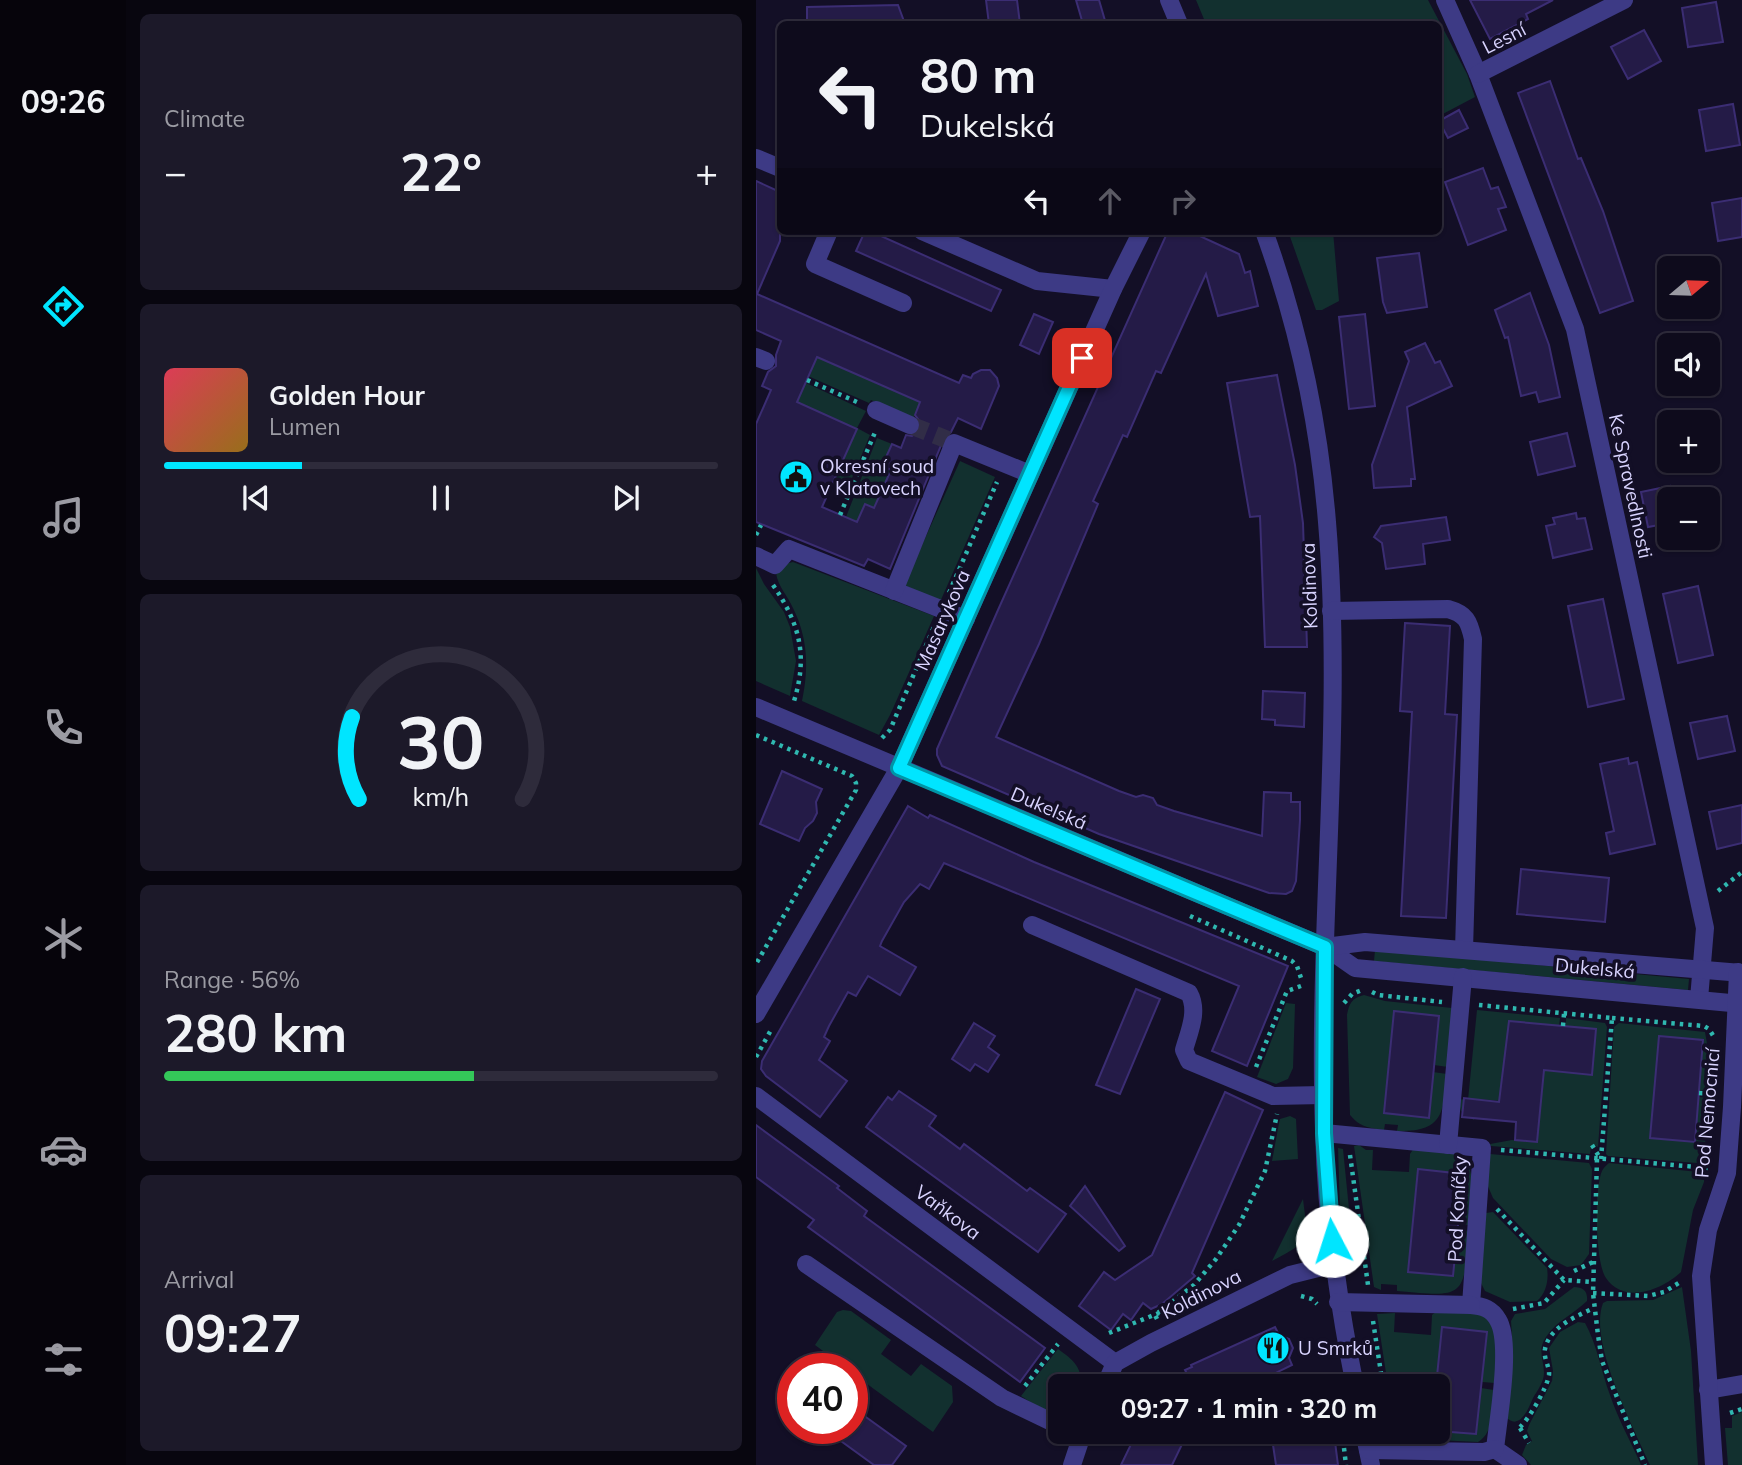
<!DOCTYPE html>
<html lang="en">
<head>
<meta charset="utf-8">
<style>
  body { margin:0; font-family:Mulish,sans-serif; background:#1c1929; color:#f1f3f6; height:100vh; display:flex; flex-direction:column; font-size:26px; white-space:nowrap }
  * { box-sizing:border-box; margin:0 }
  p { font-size:23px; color:#9b9ba3 }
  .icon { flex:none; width:38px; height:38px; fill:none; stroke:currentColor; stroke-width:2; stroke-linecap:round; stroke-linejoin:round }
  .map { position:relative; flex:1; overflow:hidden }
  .details { display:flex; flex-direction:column; gap:14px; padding:14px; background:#08060f; width:630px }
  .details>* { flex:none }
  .banner { position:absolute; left:21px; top:21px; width:665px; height:214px; border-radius:10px; box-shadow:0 2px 5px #0004,0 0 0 2px #2e2b3b; background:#0e0b1c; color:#f1f3f6; overflow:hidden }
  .needle { width:46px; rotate:71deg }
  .buttons { position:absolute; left:901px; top:256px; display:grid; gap:14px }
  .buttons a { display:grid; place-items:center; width:63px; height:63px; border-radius:10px; background:#0e0b1c; box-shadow:0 2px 5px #0004,0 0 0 2px #2e2b3b; font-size:35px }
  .speed { position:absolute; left:21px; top:1353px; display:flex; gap:14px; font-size:35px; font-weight:700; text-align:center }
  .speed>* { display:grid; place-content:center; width:91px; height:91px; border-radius:50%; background:#0e0b1c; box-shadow:0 2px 5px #0004,0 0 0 2px #2e2b3b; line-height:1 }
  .speed .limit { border:10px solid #d22; background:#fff; color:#111 }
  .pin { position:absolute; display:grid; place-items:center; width:60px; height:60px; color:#fff; margin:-30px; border-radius:14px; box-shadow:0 4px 10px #0006 }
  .me { position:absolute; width:77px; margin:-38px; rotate:355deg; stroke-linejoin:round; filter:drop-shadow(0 0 5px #0008) }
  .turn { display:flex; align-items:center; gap:24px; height:147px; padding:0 28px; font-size:32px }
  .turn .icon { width:91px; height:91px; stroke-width:2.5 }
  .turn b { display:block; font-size:49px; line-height:60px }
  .lanes { display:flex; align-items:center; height:66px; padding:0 28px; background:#0003; justify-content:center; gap:35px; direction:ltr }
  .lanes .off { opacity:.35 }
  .big { font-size:52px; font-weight:700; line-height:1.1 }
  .details .widget { flex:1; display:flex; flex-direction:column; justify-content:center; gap:10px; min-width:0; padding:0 24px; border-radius:10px; background:#1c1929 }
  .details .dial { align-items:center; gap:0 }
  .dial svg { height:182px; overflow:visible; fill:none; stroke:#2e2b3b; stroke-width:7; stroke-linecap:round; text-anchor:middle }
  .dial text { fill:#f1f3f6; stroke:none }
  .song { display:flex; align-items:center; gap:21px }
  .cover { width:84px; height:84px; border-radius:10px; background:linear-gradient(135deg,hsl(350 70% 55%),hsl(40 70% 35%)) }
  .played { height:7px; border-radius:4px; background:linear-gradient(90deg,#00e5ff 25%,#2e2b3b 25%) }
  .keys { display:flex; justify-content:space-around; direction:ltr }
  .heat { display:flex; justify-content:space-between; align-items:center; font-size:38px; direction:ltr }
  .charge { height:10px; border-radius:5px; background:linear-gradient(90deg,#34c759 56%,#2e2b3b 0) }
  .trip { position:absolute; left:292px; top:1374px; width:402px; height:70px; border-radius:10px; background:#0e0b1c; box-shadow:0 2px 5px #0004,0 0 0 2px #2e2b3b; font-weight:700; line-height:70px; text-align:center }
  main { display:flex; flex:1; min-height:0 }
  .tabs { display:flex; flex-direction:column; width:126px; justify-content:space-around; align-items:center; background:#06040b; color:#9b9ba3 }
  .tabs .icon { width:49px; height:49px }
  .tabs .active { color:#00e5ff }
  .tabs b { font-size:32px; color:#f1f3f6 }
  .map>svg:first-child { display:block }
</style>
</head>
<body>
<main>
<nav class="tabs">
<b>09:26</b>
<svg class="icon active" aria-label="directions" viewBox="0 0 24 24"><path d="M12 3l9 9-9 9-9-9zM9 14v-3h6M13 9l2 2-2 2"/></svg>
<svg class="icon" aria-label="music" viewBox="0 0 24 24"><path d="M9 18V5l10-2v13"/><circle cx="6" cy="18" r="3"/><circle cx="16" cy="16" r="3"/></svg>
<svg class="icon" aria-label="phone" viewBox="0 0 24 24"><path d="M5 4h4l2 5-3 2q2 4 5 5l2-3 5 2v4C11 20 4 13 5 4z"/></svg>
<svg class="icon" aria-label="climate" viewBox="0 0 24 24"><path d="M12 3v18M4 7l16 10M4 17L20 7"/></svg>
<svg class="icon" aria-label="car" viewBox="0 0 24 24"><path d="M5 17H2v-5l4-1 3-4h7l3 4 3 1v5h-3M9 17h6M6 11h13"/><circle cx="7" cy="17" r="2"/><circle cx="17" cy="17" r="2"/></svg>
<svg class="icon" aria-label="filters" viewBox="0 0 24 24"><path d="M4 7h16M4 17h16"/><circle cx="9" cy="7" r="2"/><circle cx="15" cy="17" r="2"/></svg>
</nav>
<section class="details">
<div class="widget"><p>Climate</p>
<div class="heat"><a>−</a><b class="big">22°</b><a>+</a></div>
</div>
<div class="widget">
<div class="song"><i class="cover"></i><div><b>Golden Hour</b><p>Lumen</p></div></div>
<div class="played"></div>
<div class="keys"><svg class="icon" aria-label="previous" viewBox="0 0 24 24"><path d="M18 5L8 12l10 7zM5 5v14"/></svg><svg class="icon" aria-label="pause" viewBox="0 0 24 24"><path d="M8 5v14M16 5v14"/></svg><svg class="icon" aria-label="next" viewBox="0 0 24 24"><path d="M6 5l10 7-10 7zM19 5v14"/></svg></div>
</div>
<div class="widget dial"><svg viewBox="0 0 100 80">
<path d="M14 69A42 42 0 1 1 86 69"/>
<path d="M14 69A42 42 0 0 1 11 33" stroke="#00e5ff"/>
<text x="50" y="56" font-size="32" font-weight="700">30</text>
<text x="50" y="72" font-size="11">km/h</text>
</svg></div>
<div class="widget"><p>Range · 56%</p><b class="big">280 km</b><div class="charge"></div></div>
<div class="widget"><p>Arrival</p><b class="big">09:27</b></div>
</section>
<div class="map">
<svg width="986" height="1465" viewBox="0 0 986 1465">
  <rect width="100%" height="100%" fill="#130f26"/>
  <g fill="#12302f">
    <path d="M440,0H672L711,74L719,97L683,116L682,24H450Z"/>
    <path d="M532,231H577L583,301L566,310H560Z"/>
    <path d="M61,357L164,402L157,419L115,400L113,403L52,376Z"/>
    <path d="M50,383L110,411L101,428L114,435L91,490L76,484L101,429L41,402Z"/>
    <path d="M121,438L136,444L127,465L135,470L118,508L109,504L101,522L90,517Z"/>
    <path d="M204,461L239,477L184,602L148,585Z"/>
    <path d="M37,562L178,616L134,715L123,735L46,701C53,669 52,638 37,608C32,596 22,587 20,573L29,564Z"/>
    <path d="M0,568L8,584L28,612L34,627L40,661L34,696L0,681Z"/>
    <path d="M619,950L933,979L932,990L618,961Z"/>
    <path d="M608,995L629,1001L696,1008L692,1067L678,1065L683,1016L638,1011L677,1072L691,1074C687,1113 688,1132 641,1131L642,1125L629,1124L628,1130C613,1128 604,1127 594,1115L591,1015C593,1003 596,998 608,995Z"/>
    <path d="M530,1003L539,1004L537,1068L532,1079L520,1084L501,1077Z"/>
    <path d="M721,1010L804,1018L803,1026L810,1027V1018L849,1023L851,1027L842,1147L838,1145L835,1147L834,1154L735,1146L734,1144L756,1140L780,1142L785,1104L721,1099L718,1120L705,1111L702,1099L712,1100Z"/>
    <path d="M863,1023L949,1032L953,1055L951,1091L943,1090L947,1040L903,1036L894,1138L939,1142L943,1097L951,1098L949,1148L948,1156L941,1163L852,1156L850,1154L858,1027Z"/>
    <path d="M534,1116L540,1119L542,1159L516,1161L523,1123L524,1119Z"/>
    <path d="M603,1145L610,1150H617L616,1170L653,1172L654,1154L658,1148C669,1149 681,1149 692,1151C726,1157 715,1201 714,1225L702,1224L707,1174L662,1170L652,1271L701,1230L714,1231C707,1299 709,1297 641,1291V1285L625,1284V1290L618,1287L598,1146Z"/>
    <path d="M582,1148L587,1149L593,1209H584Z"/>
    <path d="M734,1154L833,1163L836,1169L833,1254L825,1265L811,1267L795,1259L737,1198L731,1184Z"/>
    <path d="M853,1163L943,1172L948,1176V1182L937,1210L925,1272C906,1290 868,1305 850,1278C839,1263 838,1188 846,1171C847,1168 850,1166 853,1163Z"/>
    <path d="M547,1199C552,1240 555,1241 516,1261Z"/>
    <path d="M737,1212L791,1268C793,1280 790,1293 781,1301L754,1302L729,1291L724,1281L730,1213Z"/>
    <path d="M818,1287C827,1287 832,1291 831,1301C818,1314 800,1321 790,1337C781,1350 788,1360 788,1373C788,1382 781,1391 777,1398C772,1410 763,1432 749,1416L756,1337L755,1321L759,1314L789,1309Z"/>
    <path d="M926,1287L935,1351L942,1465H894C878,1428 832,1342 847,1303L851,1301L897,1300Z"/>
    <path d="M87,1310L95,1311L135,1340L125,1354L155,1376L165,1364L196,1386L197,1402L177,1432L96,1373V1368H90L59,1345L81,1312Z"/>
    <path d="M681,1311C692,1312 717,1310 726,1314C748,1326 740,1363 739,1383L726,1382L731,1332L686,1328L680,1386H632L621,1314L639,1313L638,1332L675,1335L676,1315Z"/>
    <path d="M822,1322L829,1323C841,1344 845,1371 854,1395C862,1419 875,1442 885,1465H775L766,1455L770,1445L776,1441L771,1431L773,1425L796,1381L797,1371L793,1348L804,1332Z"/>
    <path d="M302,1349C317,1360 326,1366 325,1386H304V1413L293,1414L265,1396Z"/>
    <path d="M725,1388L738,1390C736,1407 739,1432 722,1442L660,1439L661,1433L649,1432L648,1438L640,1432L683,1431L720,1434Z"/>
    <path d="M986,1412V1465H972L969,1428H976V1416Z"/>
  </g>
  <g fill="#241b47" stroke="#3b2d73" stroke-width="2" fill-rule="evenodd">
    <path d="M230,0H261L264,24H233Z"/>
    <path d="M320,0H343L350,24H327Z"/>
    <path d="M714,0H797L770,14L772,19L734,39Z"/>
    <path d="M960,2L967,42L932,47L926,8Z"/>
    <path d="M142,5L149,24H51V7Z"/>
    <path d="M888,30L905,61L872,79L855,47Z"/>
    <path d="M794,81L822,159L825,158L847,211L877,301L844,313L762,93Z"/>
    <path d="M977,104L984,145L950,151L943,110Z"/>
    <path d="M703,110L712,128L692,138L683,121Z"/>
    <path d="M727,168L735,189L742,187L750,207L742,209L750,230L712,245L689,182Z"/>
    <path d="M0,181L24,192V241L1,294L203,383L207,375L215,378L217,374L225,370H234L241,378L243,386L225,429L202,418L195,432L188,438L134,569L112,559L108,566L0,522V424L15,390L6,386L12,372L20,366V355L25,341L0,330ZM61,357L164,402L159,415L165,423L164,430L156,436L150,435L145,448L136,444L126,466L135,470L118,508L109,504L101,522L66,507L101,429L41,402Z"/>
    <path d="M986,198V237L962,241L956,203Z"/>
    <path d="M109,231H114L245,290L235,311L100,251Z"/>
    <path d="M412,231H433L483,254L489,273L494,271L502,306L462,316L450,274L405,373L400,371L371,437L367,435L337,501L342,504L283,644L240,737L363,791L380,797L387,795L397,798L401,805L418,811L506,836L508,792L535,793V802H544V820L540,881L536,891L530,894L513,893L343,834L186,766L181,755V749L242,610Z"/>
    <path d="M663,253L671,307L631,313L627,302L621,258Z"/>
    <path d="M774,293L793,345L804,397L783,402L780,392L765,396L752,337L749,338L739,310Z"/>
    <path d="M278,314L297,322L283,354L264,345Z"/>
    <path d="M609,314L619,406L593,409L583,317Z"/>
    <path d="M669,343L679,363L684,361L696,386L651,407L659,479H655V486L618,488L616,465L653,361L649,352Z"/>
    <path d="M521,375L539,465L547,523L551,647H509L504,516L494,517L471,383Z"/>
    <path d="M811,433L819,466L782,475L774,442Z"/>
    <path d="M914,486V523L892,527L885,492Z"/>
    <path d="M820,513L821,519L829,518L836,549L797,558L790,526L799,524L797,518Z"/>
    <path d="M690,517L694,540L667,544L669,564L630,569L626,543L618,537L625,526Z"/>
    <path d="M942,586L957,655L922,663L907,594Z"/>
    <path d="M847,599L868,699L832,707L812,606Z"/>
    <path d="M649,623L694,626L689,714L701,715L690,918L645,916L656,712L644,711Z"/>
    <path d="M507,691L549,693L548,727L519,725V720L506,719Z"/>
    <path d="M971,716L979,751L942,759L934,723Z"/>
    <path d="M872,758L873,764L881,762L899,844L854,854L850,833L858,831L844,764Z"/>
    <path d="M26,771L66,789L60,802L61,813L57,821L49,828L43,841L4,824Z"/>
    <path d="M986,805V843L961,849L953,812Z"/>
    <path d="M152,806L172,818L174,815L278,862L532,966L491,1066L456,1051L483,986L188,863L173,889L164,884L148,902L126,941L124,946L160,967L144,995L112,976L100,996L92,992L73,1026L68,1037L74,1041L63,1060L91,1081L64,1117L10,1076L5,1069L6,1061Z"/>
    <path d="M765,869L853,878L849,922L761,914Z"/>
    <path d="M380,989L404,999L364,1094L340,1085Z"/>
    <path d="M638,1011L683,1016L673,1118L628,1113Z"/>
    <path d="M753,1021L840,1029L836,1075L788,1070L781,1142L759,1140L760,1122L706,1117L708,1098L743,1102Z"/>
    <path d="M218,1023L239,1036L232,1047L243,1055L232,1072L219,1064L214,1071L196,1059Z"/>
    <path d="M903,1036L947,1040L939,1142L894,1138Z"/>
    <path d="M143,1091L180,1116L173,1126L204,1149L208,1144L271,1191L274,1188L310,1214L282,1252L110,1127L132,1097L136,1100Z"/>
    <path d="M469,1092L507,1110L436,1273L439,1276L406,1304L395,1309L387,1303L375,1320L367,1314L355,1330L323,1306L348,1272L359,1280L396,1255Z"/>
    <path d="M0,1125L83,1186L81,1188L111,1211L108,1216L289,1348L264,1382L52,1227L58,1220L0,1177Z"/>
    <path d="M662,1169L707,1174L697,1276L652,1272Z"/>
    <path d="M329,1186L369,1246L363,1251L314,1206Z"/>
    <path d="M519,1327L523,1335L533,1339L537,1348L533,1358L536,1365L493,1386H437L429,1370L436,1367L435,1365Z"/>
    <path d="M686,1327L731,1332L720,1434L682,1431V1386H680Z"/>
    <path d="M96,1407L150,1446L136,1465H118L67,1428H96Z"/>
    <path d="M381,1432H432L416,1465H365Z"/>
    <path d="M578,1434L582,1465H520L517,1445Z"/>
  </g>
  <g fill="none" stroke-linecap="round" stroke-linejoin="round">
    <path stroke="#312d47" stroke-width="18" stroke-dasharray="18 9" stroke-linecap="butt" d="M154,425L192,440"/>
    <g stroke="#2fb8b0" stroke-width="4.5" stroke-dasharray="3.5 5" stroke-linecap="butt">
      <path d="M51,380L101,402"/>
      <path d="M84,515L120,430"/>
      <path d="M0,535L5,525"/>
      <path d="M17,585C44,624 52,656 38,701"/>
      <path d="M193,593L241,482"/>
      <path d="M0,735L96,776L100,783V790L0,964"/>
      <path d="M126,738L134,730L178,627"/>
      <path d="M962,891L986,872"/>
      <path d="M434,916L536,961L541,966L545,978"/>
      <path d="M616,992L622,995L686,1002"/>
      <path d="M588,1003L596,994L606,990"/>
      <path d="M723,1005L856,1018L845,1159"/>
      <path d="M856,1018L948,1026L953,1029L958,1037"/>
      <path d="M807,1026L808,1014"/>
      <path d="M0,1057L15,1030"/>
      <path d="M500,1067L531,991L545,986"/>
      <path d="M943,1093L956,1094"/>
      <path d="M836,1145L844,1158"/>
      <path d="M745,1150L953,1168"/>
      <path d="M594,1155L612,1285"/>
      <path d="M841,1159L837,1293L842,1335L846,1361L889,1465"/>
      <path d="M741,1209L808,1280L837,1282"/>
      <path d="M542,1251L550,1245L554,1237"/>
      <path d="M818,1271L837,1262"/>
      <path d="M837,1293L892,1296L908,1292L926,1281"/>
      <path d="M545,1296L556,1299L561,1304"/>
      <path d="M757,1309L788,1303L808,1280"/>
      <path d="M401,1319L399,1315L438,1285L460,1259L483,1225L509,1171L521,1114"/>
      <path d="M617,1321L627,1386"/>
      <path d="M353,1333L403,1313"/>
      <path d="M269,1386L302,1344"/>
      <path d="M375,1386L382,1375"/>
      <path d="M974,1413L986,1409"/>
      <path d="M764,1427C773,1419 791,1388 793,1375C794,1367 787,1358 789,1349C793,1327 821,1316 838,1308"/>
      <path d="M764,1428L773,1443"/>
      <path d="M348,1443L353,1432"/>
      <path d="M588,1448L590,1465"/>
    </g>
    <g stroke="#3d3a85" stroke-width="18">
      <path d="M413,0L423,24"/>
      <path d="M689,0L722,74L819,329L949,928L943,999"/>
      <path d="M722,74L868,0"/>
      <path d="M0,158L24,168"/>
      <path d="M73,231L59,264L147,303"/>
      <path d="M166,231L281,281L357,289"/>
      <path d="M508,231C542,325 563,422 571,522C588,724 561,928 568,1131C570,1217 582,1301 599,1386"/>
      <path d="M0,357L10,361"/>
      <path d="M120,410L154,425"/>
      <path d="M0,556L19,565L33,549L210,619"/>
      <path d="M138,591L198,443L274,474"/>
      <path d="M575,611L692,609C710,614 713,621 717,639L708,950"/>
      <path d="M0,707L569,947L599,968L986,1004"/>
      <path d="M276,925L433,993C443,1011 433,1032 428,1050L433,1061L517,1096L567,1095"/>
      <path d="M569,947L609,942L986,973"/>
      <path d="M0,1014L143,768L357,289L386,231"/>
      <path d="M0,1096L359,1363"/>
      <path d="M568,1133L726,1148L715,1305C727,1306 736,1309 742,1320C756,1343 742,1420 739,1449L762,1465"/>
      <path d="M692,1145L707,977"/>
      <path d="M50,1264L246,1398L304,1426"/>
      <path d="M582,1302L715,1305"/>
      <path d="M349,1386L359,1363L395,1343L534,1275L578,1264"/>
      <path d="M952,1390L986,1384"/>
      <path d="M608,1432L615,1465"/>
      <path d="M612,1450L728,1452L739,1449"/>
      <path d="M316,1465L327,1432"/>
      <path d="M958,1465L945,1276L952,1230L971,1173L976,1107L982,972"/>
    </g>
  </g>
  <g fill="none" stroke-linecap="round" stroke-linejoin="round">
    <defs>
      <path id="route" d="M326,358L143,768L569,947L568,1133L576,1241"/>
    </defs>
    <use href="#route" stroke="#0095a6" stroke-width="18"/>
    <use href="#route" stroke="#00e5ff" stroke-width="12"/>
  </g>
  <defs>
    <symbol id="civic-disc" viewBox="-11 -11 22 22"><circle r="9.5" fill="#00e5ff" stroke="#130f26"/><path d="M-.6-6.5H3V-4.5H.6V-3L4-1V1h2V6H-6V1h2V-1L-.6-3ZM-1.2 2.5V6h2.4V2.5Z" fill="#111"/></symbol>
    <symbol id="restaurant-disc" viewBox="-11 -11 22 22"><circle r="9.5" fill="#00e5ff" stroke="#130f26"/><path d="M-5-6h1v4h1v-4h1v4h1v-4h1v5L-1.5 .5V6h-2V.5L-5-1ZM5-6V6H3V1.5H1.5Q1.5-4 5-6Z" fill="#111"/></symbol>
  </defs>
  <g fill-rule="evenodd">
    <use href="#civic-disc" x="21" y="458" width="38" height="38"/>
    <use href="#restaurant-disc" x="498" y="1329" width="38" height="38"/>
  </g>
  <g text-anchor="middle" stroke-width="7" stroke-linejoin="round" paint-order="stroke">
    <g font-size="19" fill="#d9d4ff" stroke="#130f26">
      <text transform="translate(748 38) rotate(-27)" y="7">Lesní</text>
      <text transform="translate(875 486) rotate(78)" y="7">Ke Spravedlnosti</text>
      <text transform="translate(553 586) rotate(-92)" y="7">Koldinova</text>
      <text transform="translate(186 620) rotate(-66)" y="7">Masarykova</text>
      <text transform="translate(293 808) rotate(23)" y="7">Dukelská</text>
      <text transform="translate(839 968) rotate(5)" y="7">Dukelská</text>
      <text transform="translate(951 1113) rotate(-85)" y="7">Pod Nemocnicí</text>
      <text transform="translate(701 1209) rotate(-87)" y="7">Pod Koníčky</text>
      <text transform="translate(192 1212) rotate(37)" y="7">Vaňkova</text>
      <text transform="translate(445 1294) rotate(-27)" y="7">Koldinova</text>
    </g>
    <g font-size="19" fill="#d9d4ff" stroke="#130f26" text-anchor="start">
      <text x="64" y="473">Okresní soud<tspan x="64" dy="22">v Klatovech</tspan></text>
      <text x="542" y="1355">U Smrků</text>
    </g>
  </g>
</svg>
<div class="buttons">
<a><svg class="needle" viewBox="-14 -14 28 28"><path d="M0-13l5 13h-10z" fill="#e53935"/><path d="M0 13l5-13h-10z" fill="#9b9ba3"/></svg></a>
<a><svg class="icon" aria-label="sound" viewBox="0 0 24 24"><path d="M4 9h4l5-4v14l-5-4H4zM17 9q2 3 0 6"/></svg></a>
<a>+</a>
<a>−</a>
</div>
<div class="speed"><div class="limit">40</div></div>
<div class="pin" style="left:326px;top:358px;background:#d93025"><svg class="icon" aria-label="arrive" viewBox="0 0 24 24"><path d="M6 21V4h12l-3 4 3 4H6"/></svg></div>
<svg class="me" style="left:576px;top:1241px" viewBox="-20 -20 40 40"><circle r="19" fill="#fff"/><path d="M0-13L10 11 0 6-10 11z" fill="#00e5ff"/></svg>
<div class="trip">09:27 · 1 min · 320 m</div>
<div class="banner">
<div class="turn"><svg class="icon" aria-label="left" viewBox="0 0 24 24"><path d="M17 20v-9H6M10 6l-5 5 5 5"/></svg><div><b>80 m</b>Dukelská</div></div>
<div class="lanes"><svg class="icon" aria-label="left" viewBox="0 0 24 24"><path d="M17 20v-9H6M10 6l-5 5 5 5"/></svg><svg class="icon off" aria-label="ahead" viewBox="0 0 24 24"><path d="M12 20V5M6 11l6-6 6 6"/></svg><svg class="icon off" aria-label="right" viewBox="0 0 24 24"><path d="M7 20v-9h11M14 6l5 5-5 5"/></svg></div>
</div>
</div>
</main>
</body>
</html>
